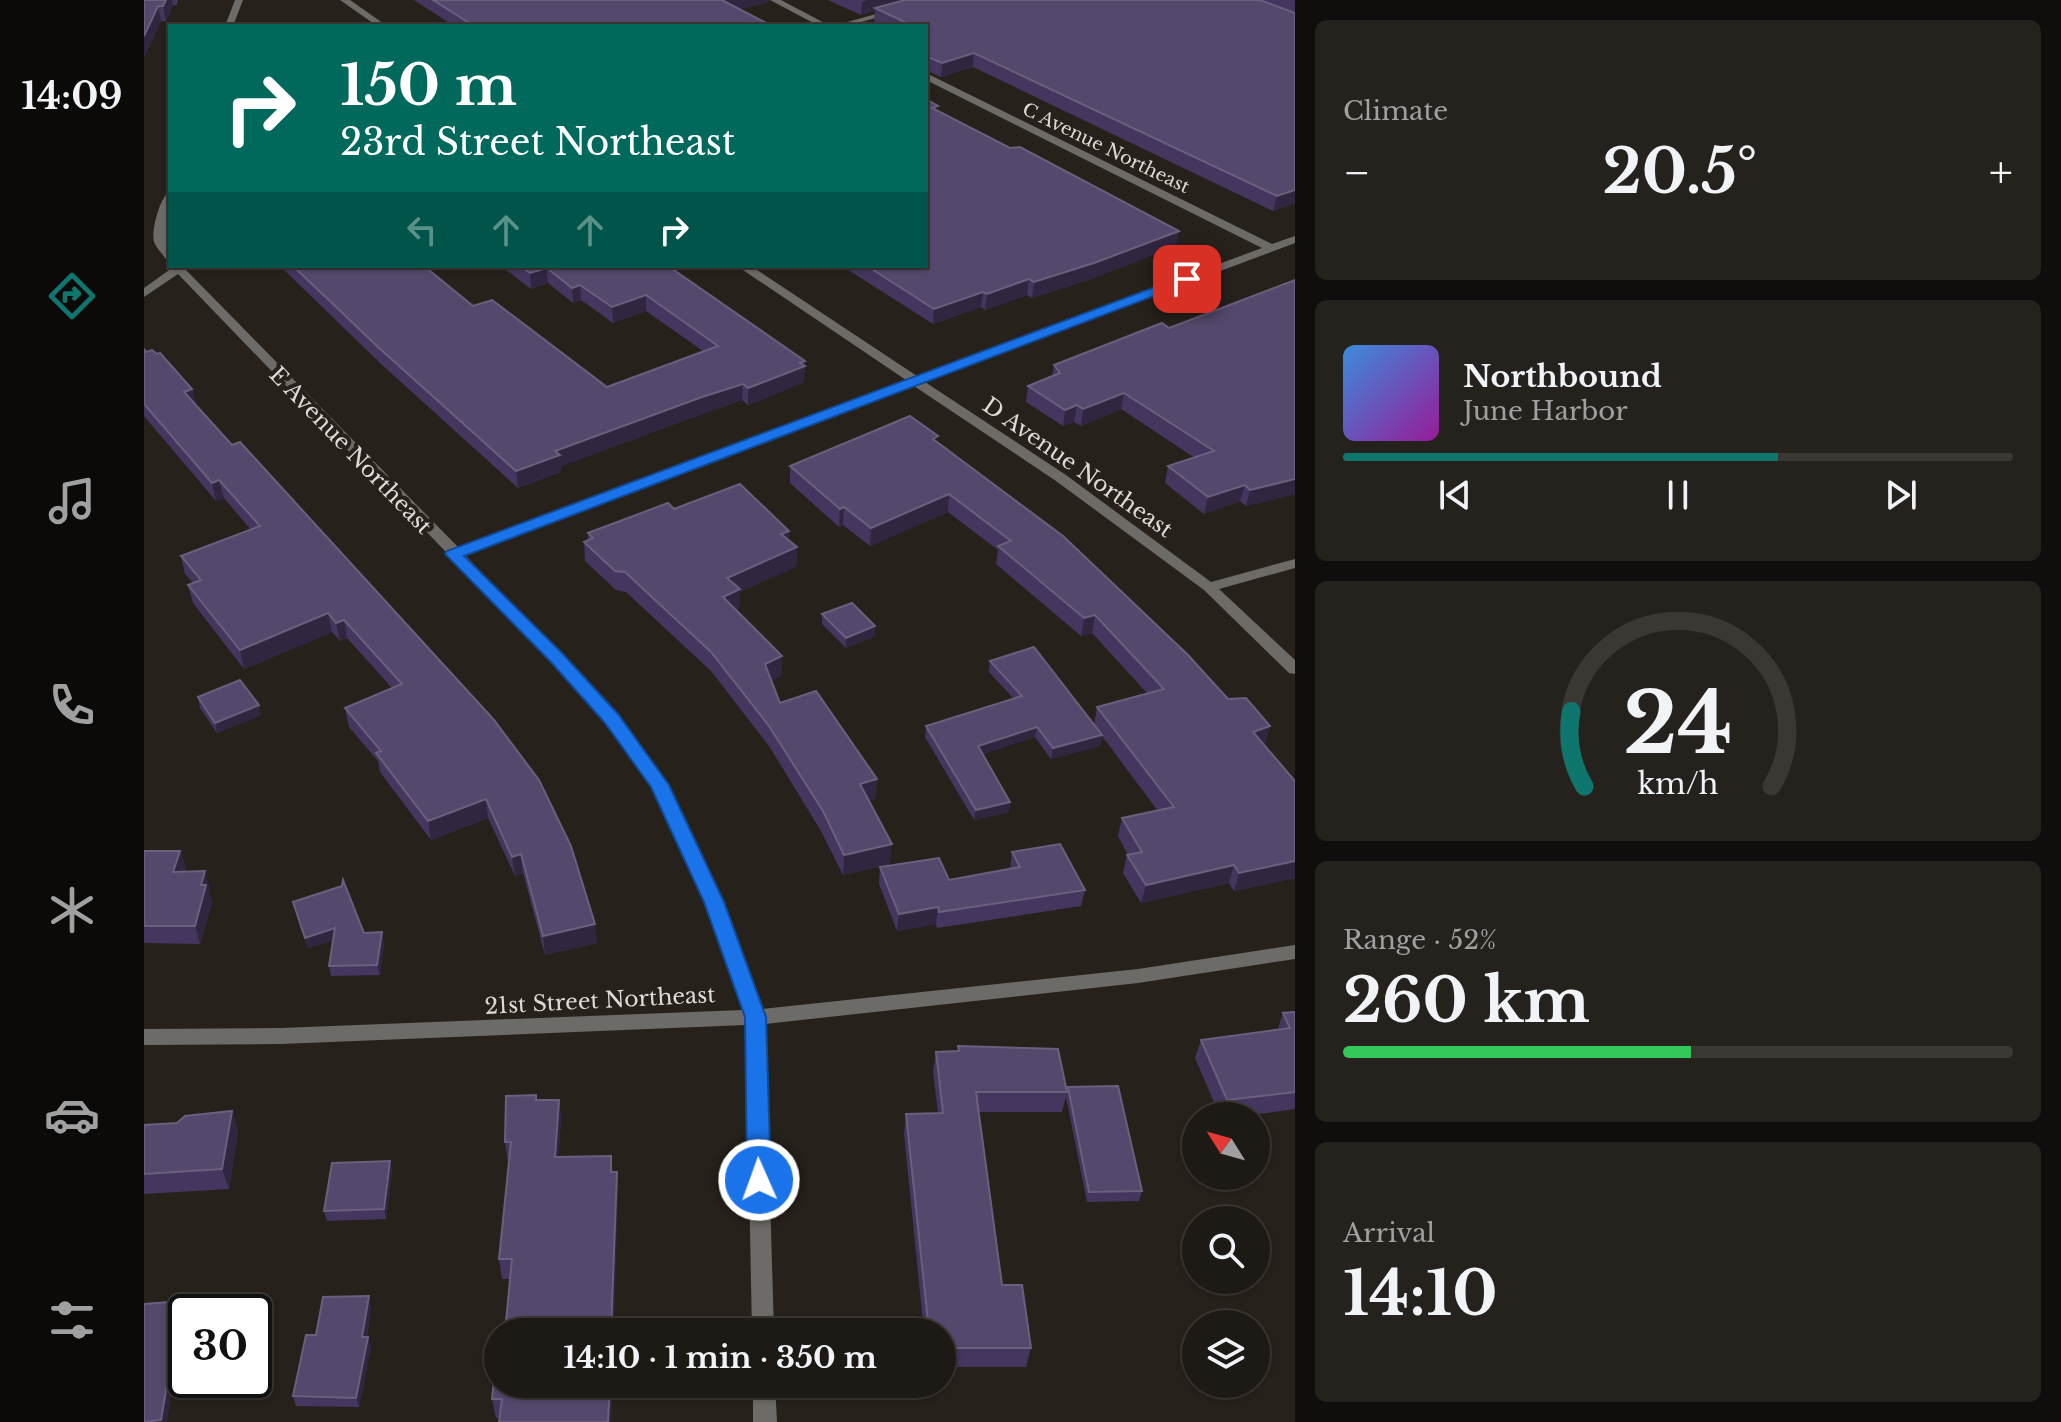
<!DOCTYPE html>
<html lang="en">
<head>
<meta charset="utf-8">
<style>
  body { margin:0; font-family:"Libre Baskerville",serif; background:#25221e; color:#f1f3f6; height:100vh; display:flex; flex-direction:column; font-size:30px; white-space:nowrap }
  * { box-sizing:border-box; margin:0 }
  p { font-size:26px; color:#a0a0a0 }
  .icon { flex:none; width:44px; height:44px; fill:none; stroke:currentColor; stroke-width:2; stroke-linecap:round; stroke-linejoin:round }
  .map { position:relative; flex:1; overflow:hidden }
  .drawer { display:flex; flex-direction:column; gap:20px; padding:20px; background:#100e0c; width:766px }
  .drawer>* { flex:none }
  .guide { position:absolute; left:24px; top:24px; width:760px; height:244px; border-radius:0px; box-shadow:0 2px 6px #0004,0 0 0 2px #3b3834; background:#00695c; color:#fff; overflow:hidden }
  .needle { width:52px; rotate:307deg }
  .fabs { position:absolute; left:1038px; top:1102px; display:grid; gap:16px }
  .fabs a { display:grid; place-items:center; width:88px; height:88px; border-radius:50%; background:#1d1915; box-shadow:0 2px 6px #0004,0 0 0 2px #3b3834; font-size:40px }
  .speed { position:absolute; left:24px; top:1294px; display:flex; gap:16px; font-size:40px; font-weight:700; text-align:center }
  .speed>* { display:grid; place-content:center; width:104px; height:104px; border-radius:50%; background:#1d1915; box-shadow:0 2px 6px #0004,0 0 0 2px #3b3834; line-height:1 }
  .speed .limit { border:4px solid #111; border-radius:12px; background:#fff; color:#111 }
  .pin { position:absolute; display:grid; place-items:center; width:68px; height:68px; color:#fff; margin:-34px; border-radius:16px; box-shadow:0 4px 12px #0006 }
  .me { position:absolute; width:88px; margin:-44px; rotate:358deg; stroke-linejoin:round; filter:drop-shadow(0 0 6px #0008) }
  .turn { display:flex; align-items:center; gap:28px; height:168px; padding:0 40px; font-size:36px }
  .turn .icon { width:104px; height:104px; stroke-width:2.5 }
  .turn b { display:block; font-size:56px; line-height:68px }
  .lanes { display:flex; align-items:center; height:76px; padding:0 40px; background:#0003; justify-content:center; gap:40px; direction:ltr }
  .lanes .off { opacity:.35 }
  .big { font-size:60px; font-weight:800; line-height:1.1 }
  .drawer .tile { flex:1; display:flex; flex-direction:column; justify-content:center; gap:12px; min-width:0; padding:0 28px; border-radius:12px; background:#25221e }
  .drawer .dial { align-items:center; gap:0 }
  .dial svg { height:208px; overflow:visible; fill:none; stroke:#3b3834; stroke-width:7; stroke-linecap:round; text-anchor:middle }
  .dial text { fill:#f1f3f6; stroke:none }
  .song { display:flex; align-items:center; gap:24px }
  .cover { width:96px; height:96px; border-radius:12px; background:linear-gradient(135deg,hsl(210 70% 55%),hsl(300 70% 35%)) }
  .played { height:8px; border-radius:4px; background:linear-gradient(90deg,#0f766e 65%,#3b3834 65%) }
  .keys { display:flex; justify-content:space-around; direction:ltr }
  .heat { display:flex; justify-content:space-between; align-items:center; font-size:44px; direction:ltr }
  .charge { height:12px; border-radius:6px; background:linear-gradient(90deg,#34c759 52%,#3b3834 0) }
  .trip { position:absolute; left:340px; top:1318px; width:472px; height:80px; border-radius:40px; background:#1d1915; box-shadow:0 2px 6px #0004,0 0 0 2px #3b3834; font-weight:800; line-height:80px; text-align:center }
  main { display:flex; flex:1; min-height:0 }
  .dock { display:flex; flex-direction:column; width:144px; justify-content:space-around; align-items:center; background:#0c0a08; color:#a0a0a0 }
  .dock .icon { width:56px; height:56px }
  .dock .active { color:#0f766e }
  .dock b { font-size:36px; color:#f1f3f6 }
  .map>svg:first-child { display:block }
</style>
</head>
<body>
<main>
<nav class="dock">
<b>14:09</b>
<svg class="icon active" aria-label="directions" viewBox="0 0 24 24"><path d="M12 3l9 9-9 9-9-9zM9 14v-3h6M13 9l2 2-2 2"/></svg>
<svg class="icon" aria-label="music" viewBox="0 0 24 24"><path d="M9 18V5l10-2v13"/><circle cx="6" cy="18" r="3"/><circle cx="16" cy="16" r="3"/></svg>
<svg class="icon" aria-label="phone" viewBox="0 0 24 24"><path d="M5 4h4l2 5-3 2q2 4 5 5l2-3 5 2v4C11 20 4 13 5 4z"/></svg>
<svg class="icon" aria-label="climate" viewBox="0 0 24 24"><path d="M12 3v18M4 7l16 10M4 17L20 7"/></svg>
<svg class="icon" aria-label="car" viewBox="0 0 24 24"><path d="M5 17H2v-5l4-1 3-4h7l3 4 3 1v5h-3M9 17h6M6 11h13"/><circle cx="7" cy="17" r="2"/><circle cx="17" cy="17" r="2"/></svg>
<svg class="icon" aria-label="filters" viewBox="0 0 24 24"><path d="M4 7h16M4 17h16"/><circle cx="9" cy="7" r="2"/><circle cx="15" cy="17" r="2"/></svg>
</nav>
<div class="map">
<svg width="1151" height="1422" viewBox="0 0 1151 1422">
  <rect width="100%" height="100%" fill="#27211c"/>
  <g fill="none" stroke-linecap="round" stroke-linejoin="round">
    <g fill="#6d6b67" fill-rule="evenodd">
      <path d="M91,0H99L89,26H81Z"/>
      <path d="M196,0H206L243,26H233Z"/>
      <path d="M626,0H637L686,26H675Z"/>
      <path d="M782,0H796L703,26H689Z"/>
      <path d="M782,73L1128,244L1151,236V243L781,382L922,475L1067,582L1151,559V568L1075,589L1151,660V674L1145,673L1060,590L912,481L770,386L321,555L474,715L522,781L579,902L618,1009L994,969L1151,945V959L994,983L621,1024L630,1332H608L602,1025L137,1044L0,1045V1029L137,1028L599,1010C573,935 547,859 510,789C485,744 441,699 407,661L34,274L0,297V288L28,268L26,266H44L41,269L314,547L762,380L593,266H607L773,376L1118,248L782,80Z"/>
      <path d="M26,191L22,242L26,249V260L22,259C19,255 12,247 10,242C7,230 16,197 26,191Z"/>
      <path d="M609,1384H631L633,1422H609Z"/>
    </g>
  </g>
  <g fill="#44365f">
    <path d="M0,0H34L33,5H29L22,21H17L6,44Z"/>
    <path d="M270,0H625L624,2L596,9L628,26H310Z"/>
    <path d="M684,0H1151V203L1129,211L829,67L797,77L782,70V26H740L730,21L731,11L717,15Z"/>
    <path d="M794,111L1032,246L947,279L888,298L883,295L841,310L837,307L789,324L698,266H782Z"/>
    <path d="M136,266H280L329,306L463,387L559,351L502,311L469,323L437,300L429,303L404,283L387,289L357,266H524L661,361L660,382L604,405L598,400L558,414L417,466V472L374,488L236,363Z"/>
    <path d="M1151,280V494L1102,506L1096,501L1060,514L1021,483L1024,466L1051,458L977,409L937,426L930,422L919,426L882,402L884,386L908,376L910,365L1025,328Z"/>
    <path d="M0,349L48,389L52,405L453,943L401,955L379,873L371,876L344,818L287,840L236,772L234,761L205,727L201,708L248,688L203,638L196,641L188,632L100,669L49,603L44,585L49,583L41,574L37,556L107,530L80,498L72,501L0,416Z"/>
    <path d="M794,442L1121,744H1120L1151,781V878L1090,891L1085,883L997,903L979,873L983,855H984L974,836L978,818L1014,811L958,736L956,746L907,759L891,737L839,754L866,802L865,812L830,820L781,737L782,726L870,699L845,672L846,661L950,725L953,707L1003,693L948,633L937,636L852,564L854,550L804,512L726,546L699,525L695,527L646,483V466Z"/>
    <path d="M530,509L645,531L644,540L653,547V566L596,592L595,608L592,610L638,656V676L627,680L636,703L733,779L731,799L725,801L746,864L699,875L677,831L625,746L567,671L482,592L472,590L441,561L440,542L444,540V533Z"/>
    <path d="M678,614L731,636L702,648L678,624Z"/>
    <path d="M54,697L117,715L73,733L56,708Z"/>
    <path d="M0,851H36L42,868L41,871L66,889L65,893L68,903L56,944L0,943Z"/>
    <path d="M868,852L941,890L937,906L793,928L792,924L753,931L735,884L736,867L805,880L866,869Z"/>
    <path d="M149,902L240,943L236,975L187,976L185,966L189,940L164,948Z"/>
    <path d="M1151,1012V1109L1100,1116H1076L1051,1058L1057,1040L1134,1029L1139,1013Z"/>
    <path d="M814,1046L923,1092L918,1112H835L858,1285L887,1348L882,1367H801L799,1350H798V1332H780L760,1134L762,1114L794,1113L789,1072L792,1052L814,1051Z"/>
    <path d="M924,1087L998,1191L995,1201L943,1202L922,1097Z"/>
    <path d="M392,1095L393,1100H415L417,1120L414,1157L468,1172H473L474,1192L366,1279H358L355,1259L365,1162H364L361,1142Z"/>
    <path d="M88,1111L94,1131L85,1189L0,1194V1125L33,1123Z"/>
    <path d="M246,1161L248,1171L242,1219L183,1221L180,1211Z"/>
    <path d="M227,1306L223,1337H224L227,1347L215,1407L152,1406L149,1396L172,1335Z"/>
    <path d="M354,1384H468L467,1422H355L356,1418H352L348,1399Z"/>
  </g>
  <g fill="#31263f">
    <path d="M22,0H28L29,5L22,21L19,6Z"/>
    <path d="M578,0H625L624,2L578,14Z"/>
    <path d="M724,0H771L731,8V11L717,15L718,2Z"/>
    <path d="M14,6L17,21L0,59V36Z"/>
    <path d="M830,53L829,67L797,77L798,63Z"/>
    <path d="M1151,190V203L1129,211L1133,196Z"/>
    <path d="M1035,231L1032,246L947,279L888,298L890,282Z"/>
    <path d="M403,268L404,283L387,289L386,273Z"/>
    <path d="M885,279L883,295L841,310L843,294Z"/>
    <path d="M436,285L437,300L429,303L428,288Z"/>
    <path d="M839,292L837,307L789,324L790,309Z"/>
    <path d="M502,295V311L469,323L468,307Z"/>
    <path d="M661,361L660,382L604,405V388Z"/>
    <path d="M599,384L598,400L558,414L417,466V472L374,488L372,471L411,451L558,397Z"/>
    <path d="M48,389L53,407L40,392Z"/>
    <path d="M980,393L977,409L937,426L939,409Z"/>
    <path d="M933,405L930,422L919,426L921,410Z"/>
    <path d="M1151,479V494L1102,506L1106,490Z"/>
    <path d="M75,480L80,498L72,501L68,483Z"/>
    <path d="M1101,485L1096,501L1060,514L1064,497Z"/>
    <path d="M805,494L804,512L726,546L727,528Z"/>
    <path d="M700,507L699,525L695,527L696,509Z"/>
    <path d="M645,531L644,550L637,534Z"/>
    <path d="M653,547V566L596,592L595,608L579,616V597L583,578Z"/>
    <path d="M184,613L188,632L100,669L96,650Z"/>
    <path d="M951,615L948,633L937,636L940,618Z"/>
    <path d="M200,620L203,638L196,641L192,623Z"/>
    <path d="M731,626V636L702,648V638Z"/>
    <path d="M638,656V676L620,683L621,664Z"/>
    <path d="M115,705L117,715L73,733L71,723Z"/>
    <path d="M1126,726L1121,744L1104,750L1109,732Z"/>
    <path d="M893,727L891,737L833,756L834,746Z"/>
    <path d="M958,735L956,746L907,759L909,748Z"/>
    <path d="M733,779L731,799L715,804L716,784Z"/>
    <path d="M342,799L344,818L287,840L284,821Z"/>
    <path d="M866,802L865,812L830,820L832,810Z"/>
    <path d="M748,844L746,864L699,875L700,855Z"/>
    <path d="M36,851L42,868L35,889L29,872Z"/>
    <path d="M377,854L379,873L371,876L368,857Z"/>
    <path d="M1151,861V878L1090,891L1095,873Z"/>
    <path d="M1090,865L1085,883L997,903L1002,885Z"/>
    <path d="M61,871L66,889L65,893L68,903L56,944L51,926L57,885Z"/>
    <path d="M794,907L792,924L753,931L755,914Z"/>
    <path d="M451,924L453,943L401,955L399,936Z"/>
    <path d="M191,928L193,939L164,948L161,938Z"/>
    <path d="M238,932L240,943L236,975L233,965Z"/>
    <path d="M415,1100L417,1120L413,1177L411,1157Z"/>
    <path d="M88,1111L94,1131L85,1189L78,1169Z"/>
    <path d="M246,1161L248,1171L242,1219L240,1209Z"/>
    <path d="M473,1172L474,1192L470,1332H467Z"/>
    <path d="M225,1296L227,1306L221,1346L218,1337Z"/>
    <path d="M37,1301L41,1311L23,1422H18L17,1420Z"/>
    <path d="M224,1337L227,1347L215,1407L212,1398Z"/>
    <path d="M466,1384H468L467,1422H464Z"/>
  </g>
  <g fill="#54486c" stroke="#6a5f7d" stroke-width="2">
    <path d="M0,0H22L19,6H14L0,36Z"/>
    <path d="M289,0H579H578L628,26H330Z"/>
    <path d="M761,0H1116L1151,13V190L1133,196L830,53L798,63L782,56V60V26H769L731,8Z"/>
    <path d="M782,99L794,106L788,108L866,148L876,147L1035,231L950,263L890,282L885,279L843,294L839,292L790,309L723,266H782Z"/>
    <path d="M149,266H280L329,306L348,300L463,387L574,346L502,295L468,307L436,285L428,288L403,268L386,273L376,266H524L661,361L656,363L661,366L604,388L599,384L558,397L411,451L416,455L372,471L234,347Z"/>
    <path d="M1151,280V479L1106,490L1101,485L1064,497L1024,466L1070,451L980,393L939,409L933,405L921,410L884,386L916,373L910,365L1018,323L1025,328Z"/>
    <path d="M0,349L2,352L8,350L13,354L16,353L48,389L40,392L88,445L96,442L350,720L395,780L427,846L451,924L399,936L377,854L368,857L342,799L284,821L232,753L237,751L201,708L258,684L200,620L192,623L184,613L96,650L44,585L57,580L37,556L116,526L75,480L68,483L0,404Z"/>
    <path d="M766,416L794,436L789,439L919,536L1044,655L1084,699L1102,698L1126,726L1109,732L1151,781V861L1095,873L1090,865L1002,885L983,855L998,852L978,818L1030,807L953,707L1020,689L951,615L940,618L854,546L867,541L805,494L727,528L700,507L696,509L646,466Z"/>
    <path d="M596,484L645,531L637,534L653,547L583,578L596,589L579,597L638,656L621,664L636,703L672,691L733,779L716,784L748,844L700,855L679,811L625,726L567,652L481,572L471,571L440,542L449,538L444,533L524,503L530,509Z"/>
    <path d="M708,603L731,626L702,638L678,614Z"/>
    <path d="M890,647L958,735L909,748L893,727L834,746L866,802L832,810L782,726L878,696L846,661Z"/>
    <path d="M96,680L115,705L71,723L54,697Z"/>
    <path d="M916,844L941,890L795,912L794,907L755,914L736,867L795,858L805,880L876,867L868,852Z"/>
    <path d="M0,851H36L29,872L61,871L57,885H62L51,926H0Z"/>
    <path d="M199,880L220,933L238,932L233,965L185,966L191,928L161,938L149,902L198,886Z"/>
    <path d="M1151,1012V1092L1083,1100L1057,1040L1146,1028L1139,1013Z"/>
    <path d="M814,1046L914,1049L923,1092H832L858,1285H878L887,1348H804L803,1331H785L762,1114L799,1113L792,1052L815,1051Z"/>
    <path d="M974,1086L998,1191L945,1192L924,1087Z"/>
    <path d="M392,1095V1100H415L411,1157L467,1156V1172H473L467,1332H361L368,1259H355L367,1142H361L362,1096Z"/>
    <path d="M88,1111L78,1169L0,1174V1125L33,1123L41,1116Z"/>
    <path d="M246,1161L240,1209L180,1211L188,1163Z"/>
    <path d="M225,1296L218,1337H224L212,1398L149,1396L162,1335H172L179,1297Z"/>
    <path d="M37,1301L17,1420L0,1422V1304Z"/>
    <path d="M354,1338V1384H466L464,1422H355L358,1399H348Z"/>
  </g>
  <path fill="#1a73e8" stroke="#114b97" stroke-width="2" d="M1043,275L1049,279L1047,282L320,556L418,653L474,714L525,785L580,902L622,1017L627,1180L623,1187L615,1190L607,1187L603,1180L601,1017L560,902L507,787L461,723L406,661L301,554L303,551Z"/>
  <g text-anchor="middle" stroke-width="8" stroke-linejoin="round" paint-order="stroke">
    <g font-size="18" fill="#dfdad7" stroke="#27211c">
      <text transform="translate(962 148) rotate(26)" y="6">C Avenue Northeast</text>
    </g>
    <g font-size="22" fill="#dfdad7" stroke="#27211c">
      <text transform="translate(207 450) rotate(46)" y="8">E Avenue Northeast</text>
      <text transform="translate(934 467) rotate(35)" y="8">D Avenue Northeast</text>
      <text transform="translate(456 1000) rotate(-3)" y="8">21st Street Northeast</text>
    </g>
  </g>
</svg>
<div class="fabs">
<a><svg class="needle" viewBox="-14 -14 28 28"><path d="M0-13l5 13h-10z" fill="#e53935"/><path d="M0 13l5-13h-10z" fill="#a0a0a0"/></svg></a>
<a><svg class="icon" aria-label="search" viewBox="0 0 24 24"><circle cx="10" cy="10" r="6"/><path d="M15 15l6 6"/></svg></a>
<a><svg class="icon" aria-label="layers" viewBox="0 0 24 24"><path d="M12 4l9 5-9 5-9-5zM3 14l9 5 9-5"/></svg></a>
</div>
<div class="speed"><div class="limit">30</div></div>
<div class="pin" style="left:1043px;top:279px;background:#d93025"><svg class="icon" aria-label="arrive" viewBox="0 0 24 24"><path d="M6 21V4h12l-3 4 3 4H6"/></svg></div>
<svg class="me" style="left:615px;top:1180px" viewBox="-20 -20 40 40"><circle r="17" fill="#1a73e8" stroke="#fff" stroke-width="3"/><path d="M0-11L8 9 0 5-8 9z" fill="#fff"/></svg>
<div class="trip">14:10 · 1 min · 350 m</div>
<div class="guide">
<div class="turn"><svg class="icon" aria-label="right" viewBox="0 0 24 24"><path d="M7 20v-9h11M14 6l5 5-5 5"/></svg><div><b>150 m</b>23rd Street Northeast</div></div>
<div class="lanes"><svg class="icon off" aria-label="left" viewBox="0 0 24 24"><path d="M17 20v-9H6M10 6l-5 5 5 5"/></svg><svg class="icon off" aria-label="ahead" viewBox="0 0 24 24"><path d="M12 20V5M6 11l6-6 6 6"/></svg><svg class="icon off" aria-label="ahead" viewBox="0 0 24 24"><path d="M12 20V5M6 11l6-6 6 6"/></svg><svg class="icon" aria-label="right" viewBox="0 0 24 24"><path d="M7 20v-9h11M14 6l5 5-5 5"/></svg></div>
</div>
</div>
<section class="drawer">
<div class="tile"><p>Climate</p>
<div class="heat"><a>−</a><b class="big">20.5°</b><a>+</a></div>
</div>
<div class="tile">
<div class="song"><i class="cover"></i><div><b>Northbound</b><p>June Harbor</p></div></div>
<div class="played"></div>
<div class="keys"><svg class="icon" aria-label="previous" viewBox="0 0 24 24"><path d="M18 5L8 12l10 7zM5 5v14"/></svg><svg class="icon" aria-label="pause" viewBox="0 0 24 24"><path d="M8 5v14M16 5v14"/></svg><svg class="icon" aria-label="next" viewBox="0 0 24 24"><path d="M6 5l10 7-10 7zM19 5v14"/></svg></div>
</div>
<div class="tile dial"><svg viewBox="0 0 100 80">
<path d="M14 69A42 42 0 1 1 86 69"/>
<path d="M14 69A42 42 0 0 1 9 40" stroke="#0f766e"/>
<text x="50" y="56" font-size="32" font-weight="700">24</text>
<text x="50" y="72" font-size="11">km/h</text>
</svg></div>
<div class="tile"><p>Range · 52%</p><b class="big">260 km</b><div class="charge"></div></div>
<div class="tile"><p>Arrival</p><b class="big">14:10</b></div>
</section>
</main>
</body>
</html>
